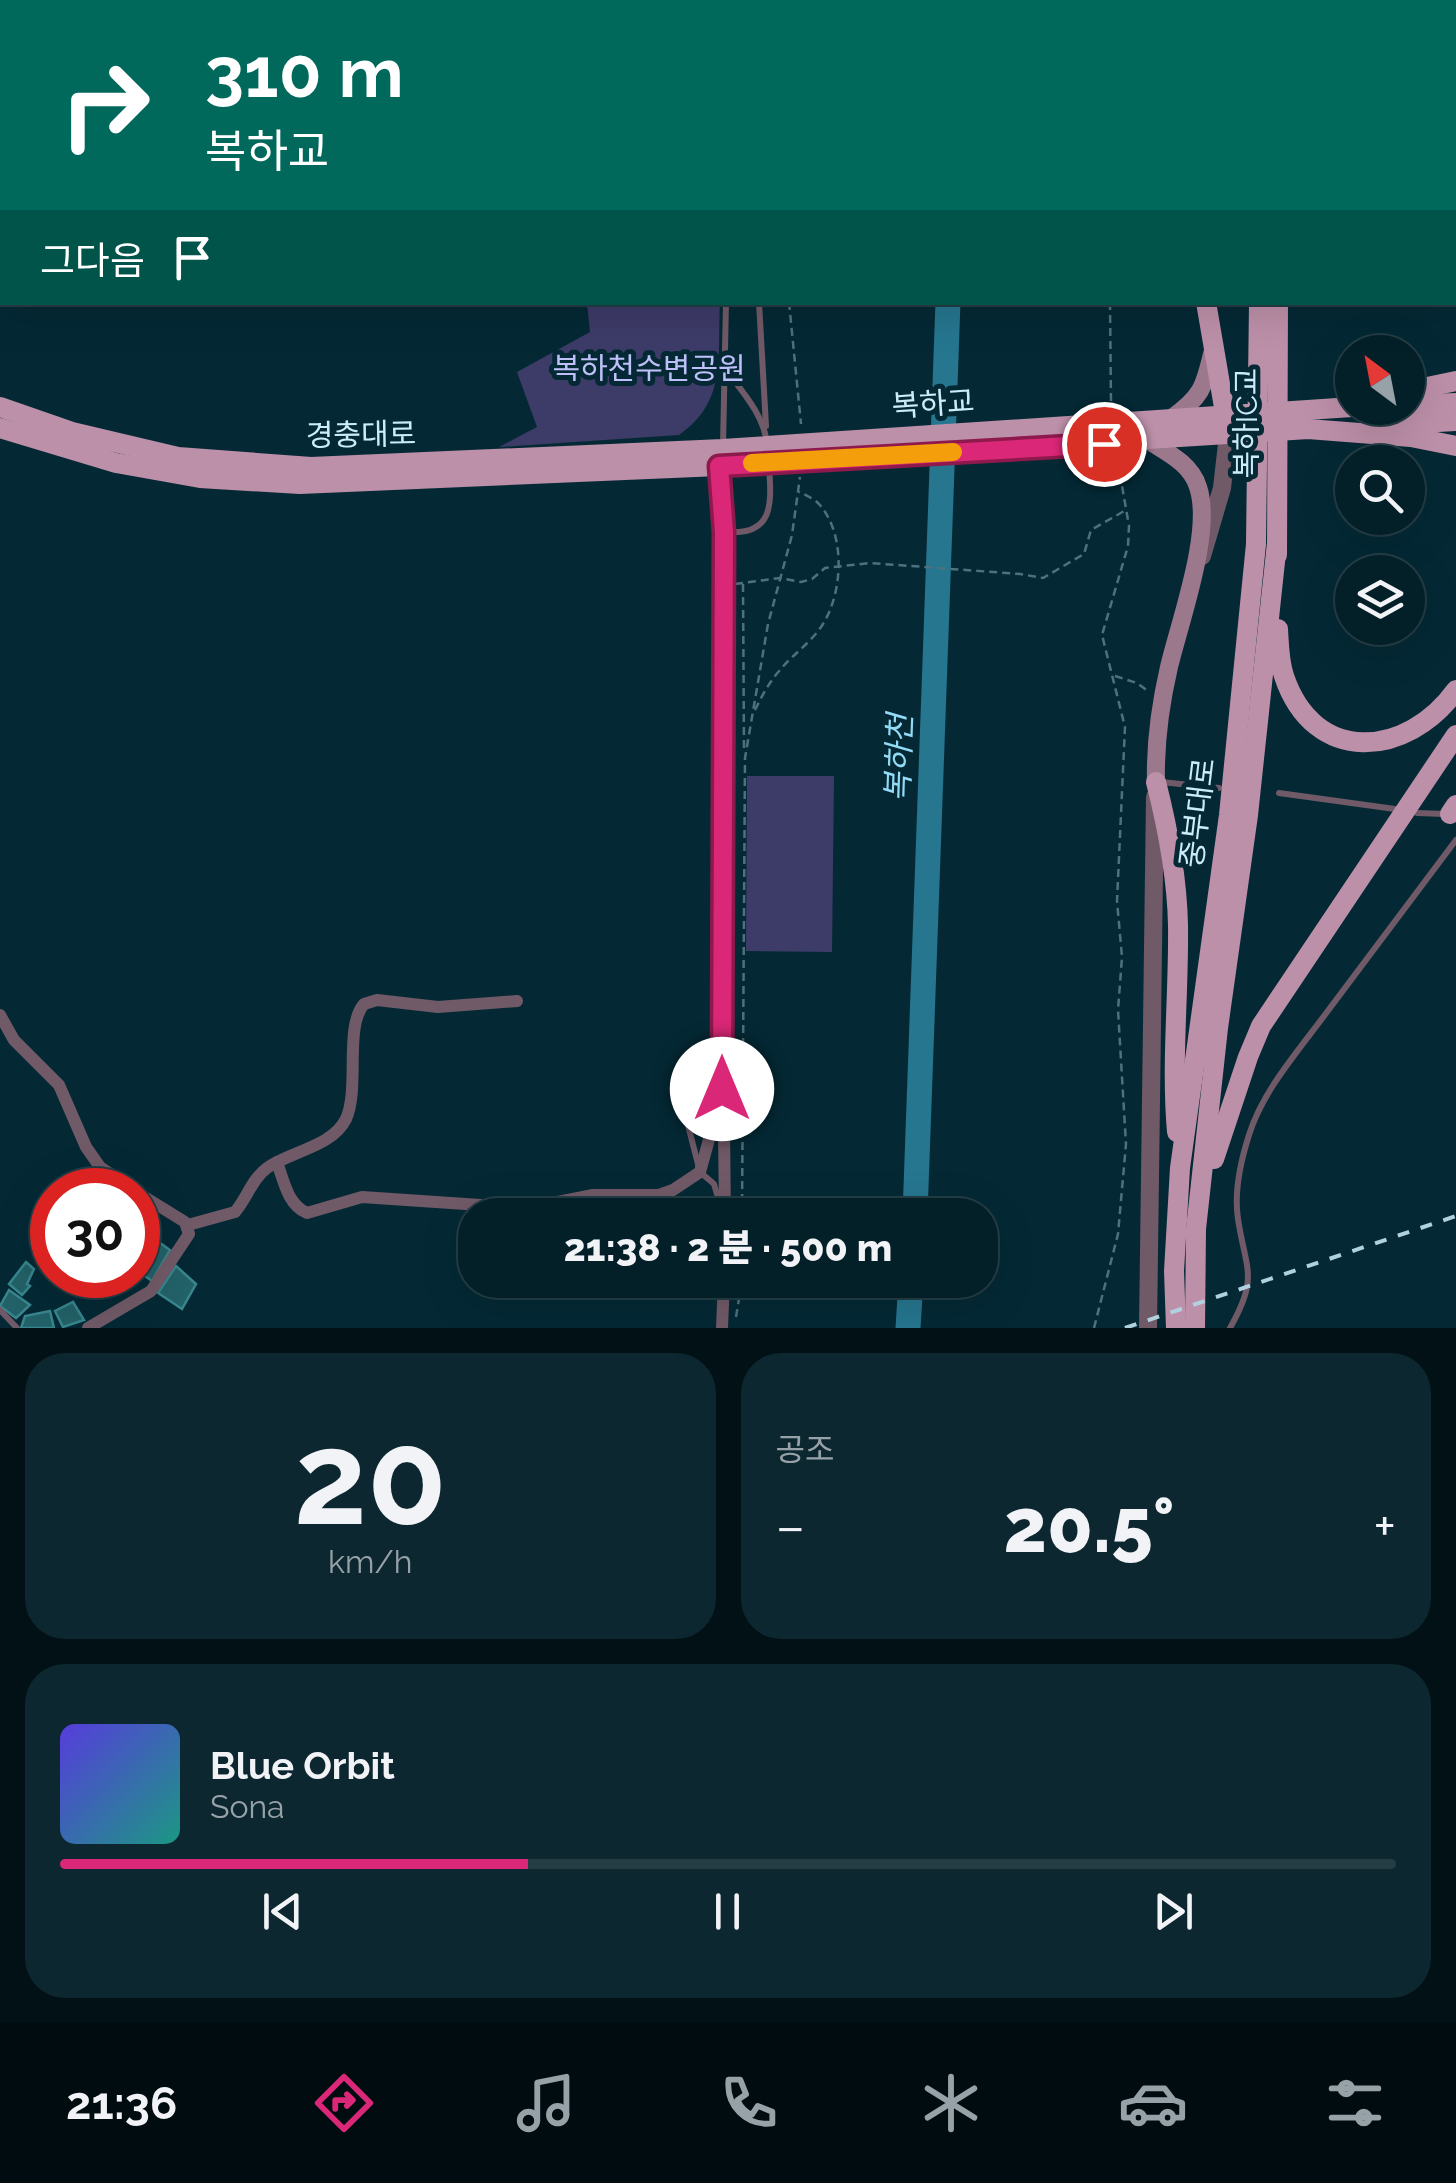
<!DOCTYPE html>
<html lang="ko">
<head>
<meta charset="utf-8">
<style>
  body { margin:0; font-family:Raleway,"Noto Sans KR",sans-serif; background:#0d2730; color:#f1f3f6; height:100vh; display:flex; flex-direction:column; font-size:38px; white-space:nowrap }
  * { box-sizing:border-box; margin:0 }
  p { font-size:32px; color:#97a2a8 }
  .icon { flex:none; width:55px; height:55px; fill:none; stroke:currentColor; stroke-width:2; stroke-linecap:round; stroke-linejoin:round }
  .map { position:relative; height:1328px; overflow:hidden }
  .sheet { display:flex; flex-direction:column; gap:25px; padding:25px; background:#021116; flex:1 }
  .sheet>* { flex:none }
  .top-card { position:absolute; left:0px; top:0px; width:1458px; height:305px; box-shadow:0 10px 40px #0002,0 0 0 2px #243d45; background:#00695c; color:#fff; overflow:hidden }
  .needle { width:65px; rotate:328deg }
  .controls { position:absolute; left:1335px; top:335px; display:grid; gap:20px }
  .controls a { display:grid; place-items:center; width:90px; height:90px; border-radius:50%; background:#031f28; box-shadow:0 10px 40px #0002,0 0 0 2px #243d45; font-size:50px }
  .speed { position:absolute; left:30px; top:1168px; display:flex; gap:20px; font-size:50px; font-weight:700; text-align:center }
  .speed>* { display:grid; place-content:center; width:130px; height:130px; border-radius:50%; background:#031f28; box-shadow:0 10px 40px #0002,0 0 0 2px #243d45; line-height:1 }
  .speed .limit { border:15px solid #d22; background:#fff; color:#111 }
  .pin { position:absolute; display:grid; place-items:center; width:85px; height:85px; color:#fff; margin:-42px; border:5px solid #fff; border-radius:50%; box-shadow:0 2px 10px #0007 }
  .me { position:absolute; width:110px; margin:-55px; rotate:0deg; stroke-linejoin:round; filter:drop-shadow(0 0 8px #0008) }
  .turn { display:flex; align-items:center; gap:35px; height:210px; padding:0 40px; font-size:45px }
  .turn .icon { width:130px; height:130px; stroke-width:2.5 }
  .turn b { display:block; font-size:70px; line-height:85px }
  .then { display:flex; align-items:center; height:95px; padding:0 40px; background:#0003; gap:20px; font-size:38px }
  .big { font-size:75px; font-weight:800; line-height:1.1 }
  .sheet .card { flex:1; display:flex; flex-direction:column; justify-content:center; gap:15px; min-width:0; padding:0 35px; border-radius:40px; background:#0d2730 }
  .sheet .dial { align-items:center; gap:0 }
  .dial b { font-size:130px; line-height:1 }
  .song { display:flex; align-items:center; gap:30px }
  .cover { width:120px; height:120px; border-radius:15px; background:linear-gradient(135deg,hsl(250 70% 55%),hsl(170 70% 35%)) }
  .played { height:10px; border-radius:5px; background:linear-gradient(90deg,#db2777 35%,#243d45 35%) }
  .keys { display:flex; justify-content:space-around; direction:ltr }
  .heat { display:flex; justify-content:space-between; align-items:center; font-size:55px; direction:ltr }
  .sheet .tiles { flex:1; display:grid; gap:25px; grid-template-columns:1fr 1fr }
  .card:last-child { grid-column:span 2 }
  .trip { position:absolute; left:458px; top:1198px; width:540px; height:100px; border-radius:40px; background:#031f28; box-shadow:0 10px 40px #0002,0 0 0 2px #243d45; font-weight:800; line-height:100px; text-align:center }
  .menu { display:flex; height:160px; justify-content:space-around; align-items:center; background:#010c10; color:#97a2a8 }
  .menu .icon { width:70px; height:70px }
  .menu .current { color:#db2777 }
  .menu b { font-size:45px; color:#f1f3f6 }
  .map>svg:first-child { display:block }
</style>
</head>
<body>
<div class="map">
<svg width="1456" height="1328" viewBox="0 0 1456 1328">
  <rect width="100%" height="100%" fill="#042935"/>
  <g fill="#3d3b68">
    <path d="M587,303H720C717,356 728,401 679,435L499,447L537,427L517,372L590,332Z"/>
    <path d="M747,776H834L832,952L746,951Z"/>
  </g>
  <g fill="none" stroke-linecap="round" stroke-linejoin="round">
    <g stroke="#267690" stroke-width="25">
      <path d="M959,2V0"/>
      <path d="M915,1215L948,302"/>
      <path d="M908,1328L911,1280"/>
    </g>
  </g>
  <g fill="#226167" stroke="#38858d" stroke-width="2.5">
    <path d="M143,1237L154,1243L156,1240L170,1250L152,1281L138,1271V1250Z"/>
    <path d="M26,1262L34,1269L27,1284L30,1286L22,1295L9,1284Z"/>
    <path d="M176,1266L196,1284L182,1309L158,1293Z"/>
    <path d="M9,1290L30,1305L16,1318L0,1306Z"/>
    <path d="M73,1302L84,1320L63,1327L55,1311Z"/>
    <path d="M50,1311L54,1328H21L25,1316Z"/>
  </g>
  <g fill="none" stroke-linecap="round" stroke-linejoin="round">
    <g stroke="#4e717e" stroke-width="2.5" stroke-dasharray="8 5" stroke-linecap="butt">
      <path d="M809,2L810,0"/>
      <path d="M1120,2V0"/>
      <path d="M789,302L801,424"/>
      <path d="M1110,302L1111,404"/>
      <path d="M735,584L780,578L801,582L812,579L825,568L870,563L1020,574L1043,578L1084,554L1091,530L1126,510"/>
      <path d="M743,584L744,751"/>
      <path d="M1115,676L1137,683L1148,691"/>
      <path d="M755,710C762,696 769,682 780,670C793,654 812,642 823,624C843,592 846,534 819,504C814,499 806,495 799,492"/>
      <path d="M742,1215L745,758L768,624L792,535L800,477"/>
      <path d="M736,1317L742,1280"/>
      <path d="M1094,1328L1118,1234L1126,1144L1118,1010L1122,957L1117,901L1125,727L1102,635L1128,546L1129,526L1117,457"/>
    </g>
    <g stroke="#715a67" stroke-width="6">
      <path d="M741,2V0"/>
      <path d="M764,2V0"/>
      <path d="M759,302L766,426"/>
      <path d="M723,366C740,389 765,415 767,445"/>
      <path d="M723,446L726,302"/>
      <path d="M726,532C773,536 772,505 769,467"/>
      <path d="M1161,782L1219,788"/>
      <path d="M1279,793L1395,809"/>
      <path d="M1417,813L1445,814"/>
      <path d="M679,1090L700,1172L714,1184L721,1208"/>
      <path d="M0,1310L17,1328"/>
      <path d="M1230,1328C1259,1277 1246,1271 1238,1219C1234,1193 1241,1160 1249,1135C1263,1090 1299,1050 1327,1012C1370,955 1413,897 1456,840"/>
    </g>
    <g stroke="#715a67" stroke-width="12">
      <path d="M719,466L724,532L721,875L725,1215"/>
      <path d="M0,1015L14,1040L59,1085L86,1147L100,1167L133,1190"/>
      <path d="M277,1162C284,1182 288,1205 307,1213L362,1197L495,1206L553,1203L593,1195H659L673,1190L700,1172L718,1107"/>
      <path d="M188,1225L235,1212C247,1198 252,1179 267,1168C291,1151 332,1147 346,1119C360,1088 344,1027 364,1004L377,1000L438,1007L517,1001"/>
      <path d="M88,1328L151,1291L189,1234L185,1222L138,1193"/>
      <path d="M722,1328L724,1280"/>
    </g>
    <g stroke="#715a67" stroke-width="18">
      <path d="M1202,556L1222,488L1228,435"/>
      <path d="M1148,1328L1155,797"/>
    </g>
    <g stroke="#9c788c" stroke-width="18">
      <path d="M1172,418C1201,397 1204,388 1212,354"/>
      <path d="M1149,441C1168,453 1191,464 1198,487C1213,531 1180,621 1169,667C1160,706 1155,742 1156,782"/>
    </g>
    <g stroke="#bd90a9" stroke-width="20">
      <path d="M1170,0V2"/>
      <path d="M1232,0L1233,2"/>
      <path d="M1249,0V2"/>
      <path d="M1419,0L1421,2"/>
      <path d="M1455,52L1456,53"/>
      <path d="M1455,104L1456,105"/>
      <path d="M1206,302L1225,413"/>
      <path d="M1408,391L1456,381"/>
      <path d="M1408,405L1456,403"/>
      <path d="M0,407L72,432L178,457L311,467L723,449L1352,407"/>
      <path d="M1385,425L1456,421"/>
      <path d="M0,428L116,463L200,478L300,484L719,466L1308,429L1411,437L1456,446"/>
      <path d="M1277,555L1278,302"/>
      <path d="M1278,629C1279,645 1279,661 1284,676C1314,766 1407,758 1456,690"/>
      <path d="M1156,782C1168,829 1177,876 1178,925C1179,994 1171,1063 1177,1132"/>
      <path d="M1450,814L1456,805"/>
      <path d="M1214,1159L1248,1057L1261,1026L1456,735"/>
      <path d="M1176,1328L1174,1271L1180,1168L1229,815L1256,544L1259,302"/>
      <path d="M1195,1328L1196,1229L1218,1028L1248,815L1277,543"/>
    </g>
    <path stroke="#b1d1de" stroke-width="4" stroke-dasharray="12 12" stroke-linecap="butt" d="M1125,1328L1456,1216"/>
  </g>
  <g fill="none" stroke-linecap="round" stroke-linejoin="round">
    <defs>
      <path id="route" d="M722,1089L724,532L719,466L1104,444"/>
    </defs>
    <use href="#route" stroke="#8e194d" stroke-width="25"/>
    <use href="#route" stroke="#db2777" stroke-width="18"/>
    <path stroke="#f59e0b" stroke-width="18" d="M752,463L953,452"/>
  </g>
  <g text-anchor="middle" stroke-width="10" stroke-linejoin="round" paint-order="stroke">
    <g font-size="30" fill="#bfc0fa" stroke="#042935">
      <text x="649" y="379">복하천수변공원</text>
    </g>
    <g font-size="30" fill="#ccecf9" stroke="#042935">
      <text transform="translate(933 404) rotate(-4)" y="10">복하교</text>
      <text transform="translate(1247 423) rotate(-90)" y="10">복하IC교</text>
      <text transform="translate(361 435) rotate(-1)" y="10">경충대로</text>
      <text transform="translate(1198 813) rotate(-83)" y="10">중부대로</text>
    </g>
    <g font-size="32" font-style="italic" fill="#92dbf6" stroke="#042935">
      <text transform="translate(899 758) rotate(-88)" y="11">복하천</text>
    </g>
  </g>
</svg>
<div class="controls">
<a><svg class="needle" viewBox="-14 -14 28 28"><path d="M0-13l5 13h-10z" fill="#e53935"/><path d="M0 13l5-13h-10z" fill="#97a2a8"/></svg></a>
<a><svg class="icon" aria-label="search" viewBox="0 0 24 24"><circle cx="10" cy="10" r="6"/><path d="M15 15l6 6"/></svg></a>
<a><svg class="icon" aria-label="layers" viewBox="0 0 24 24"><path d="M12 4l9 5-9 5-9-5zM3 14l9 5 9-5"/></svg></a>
</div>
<div class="speed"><div class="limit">30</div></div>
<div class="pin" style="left:1104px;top:444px;background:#d93025"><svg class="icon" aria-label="arrive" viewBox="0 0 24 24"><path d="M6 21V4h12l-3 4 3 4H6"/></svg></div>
<svg class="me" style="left:722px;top:1089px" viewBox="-20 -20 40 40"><circle r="19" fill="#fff"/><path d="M0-13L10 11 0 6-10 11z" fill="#db2777"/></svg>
<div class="trip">21:38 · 2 분 · 500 m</div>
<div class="top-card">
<div class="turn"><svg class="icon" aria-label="right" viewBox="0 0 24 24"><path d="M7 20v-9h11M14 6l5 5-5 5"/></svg><div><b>310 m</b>복하교</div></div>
<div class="then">그다음<svg class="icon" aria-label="arrive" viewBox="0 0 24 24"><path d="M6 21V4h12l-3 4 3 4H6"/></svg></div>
</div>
</div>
<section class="sheet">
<div class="tiles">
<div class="card dial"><b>20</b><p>km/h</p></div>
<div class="card"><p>공조</p>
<div class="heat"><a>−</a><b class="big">20.5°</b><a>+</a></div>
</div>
<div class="card">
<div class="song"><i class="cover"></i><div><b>Blue Orbit</b><p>Sona</p></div></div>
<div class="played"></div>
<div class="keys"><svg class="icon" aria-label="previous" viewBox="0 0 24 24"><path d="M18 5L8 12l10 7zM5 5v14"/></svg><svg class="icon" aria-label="pause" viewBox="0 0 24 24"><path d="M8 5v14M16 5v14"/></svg><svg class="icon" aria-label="next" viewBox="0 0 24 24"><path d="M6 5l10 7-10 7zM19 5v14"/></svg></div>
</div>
</div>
</section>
<nav class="menu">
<b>21:36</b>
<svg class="icon current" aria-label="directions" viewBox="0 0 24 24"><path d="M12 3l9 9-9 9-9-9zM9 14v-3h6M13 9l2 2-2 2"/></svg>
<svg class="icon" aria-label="music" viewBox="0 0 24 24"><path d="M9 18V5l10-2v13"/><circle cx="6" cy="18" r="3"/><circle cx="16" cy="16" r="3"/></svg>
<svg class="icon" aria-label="phone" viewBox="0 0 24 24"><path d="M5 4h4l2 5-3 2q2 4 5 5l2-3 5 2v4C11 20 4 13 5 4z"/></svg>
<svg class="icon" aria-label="climate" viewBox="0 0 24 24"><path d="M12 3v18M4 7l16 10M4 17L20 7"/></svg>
<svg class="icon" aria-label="car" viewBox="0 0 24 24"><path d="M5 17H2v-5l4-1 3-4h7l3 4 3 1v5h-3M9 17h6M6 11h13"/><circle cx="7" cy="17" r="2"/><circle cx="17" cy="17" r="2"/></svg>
<svg class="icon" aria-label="filters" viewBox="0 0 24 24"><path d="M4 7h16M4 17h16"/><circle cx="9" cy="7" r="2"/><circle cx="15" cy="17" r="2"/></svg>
</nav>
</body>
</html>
